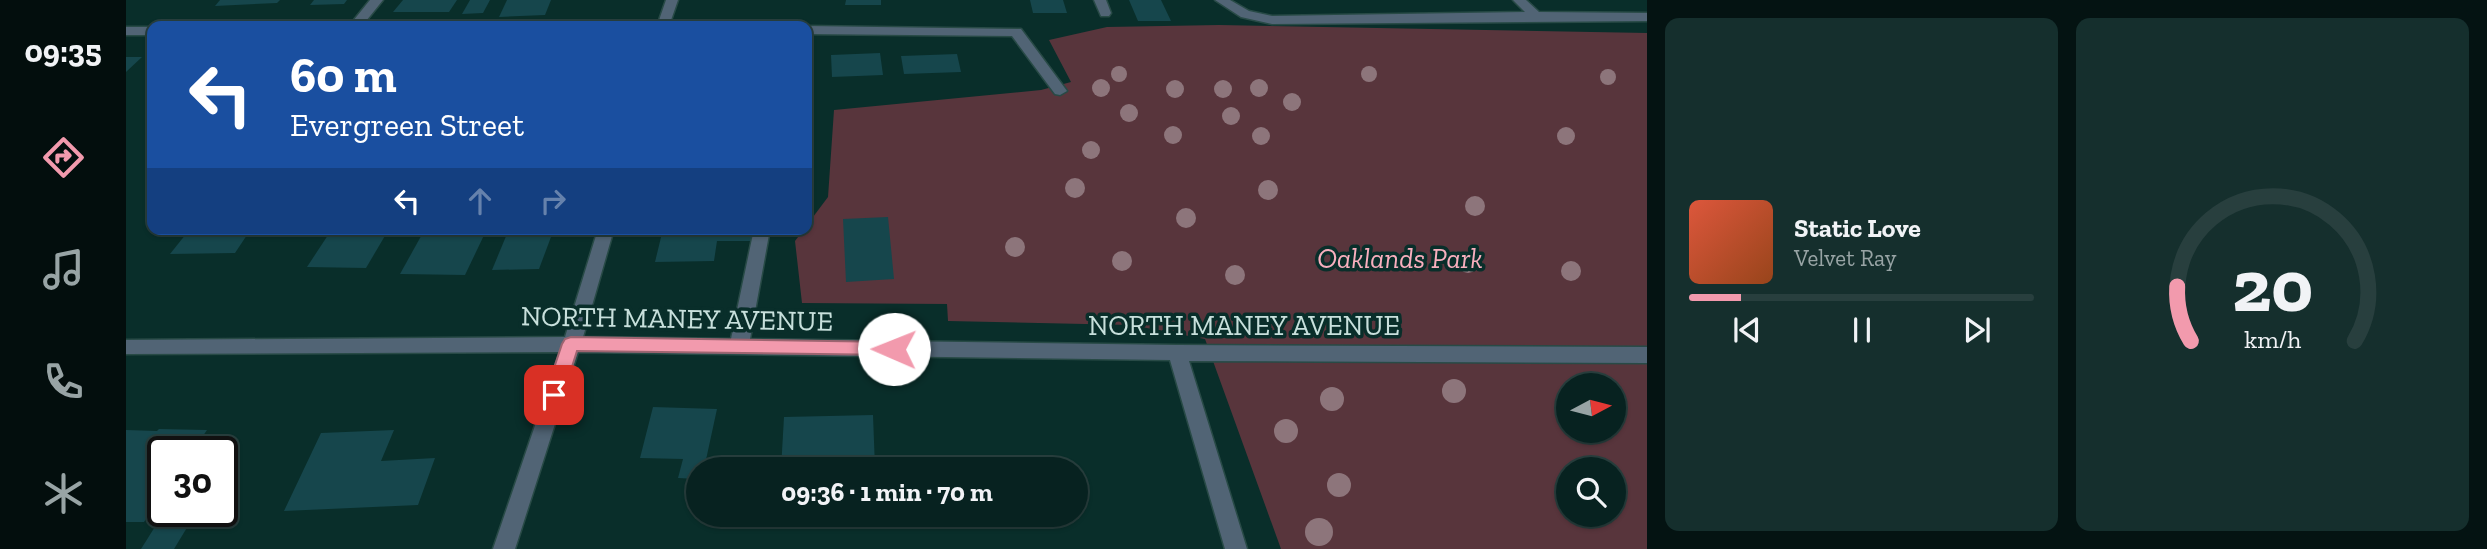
<!DOCTYPE html>
<html lang="en">
<head>
<meta charset="utf-8">
<style>
  body { margin:0; font-family:"Zilla Slab",serif; background:#152f2d; color:#f1f3f6; height:100vh; display:flex; flex-direction:column; font-size:26px; white-space:nowrap }
  * { box-sizing:border-box; margin:0 }
  p { font-size:23px; color:#98a4a5 }
  .icon { flex:none; width:38px; height:38px; fill:none; stroke:currentColor; stroke-width:2; stroke-linecap:round; stroke-linejoin:round }
  .map { position:relative; flex:1; overflow:hidden }
  .panel { display:flex; flex-direction:column; gap:18px; padding:18px; background:#041312; width:840px }
  .panel>* { flex:none }
  .hud { position:absolute; left:21px; top:21px; width:665px; height:214px; border-radius:14px; box-shadow:0 2px 5px #0004,0 0 0 2px #283f3e; background:#1a4fa0; color:#fff; overflow:hidden }
  .needle { width:46px; rotate:83deg }
  .tools { position:absolute; left:1430px; top:373px; display:grid; gap:14px }
  .tools a { display:grid; place-items:center; width:70px; height:70px; border-radius:50%; background:#072220; box-shadow:0 2px 5px #0004,0 0 0 2px #283f3e; font-size:35px }
  .speed { position:absolute; left:21px; top:436px; display:flex; gap:14px; font-size:35px; font-weight:700; text-align:center }
  .speed>* { display:grid; place-content:center; width:91px; height:91px; border-radius:50%; background:#072220; box-shadow:0 2px 5px #0004,0 0 0 2px #283f3e; line-height:1 }
  .speed .limit { border:4px solid #111; border-radius:10px; background:#fff; color:#111 }
  .pin { position:absolute; display:grid; place-items:center; width:60px; height:60px; color:#fff; margin:-30px; border-radius:14px; box-shadow:0 4px 10px #0006 }
  .me { position:absolute; width:77px; margin:-38px; rotate:271deg; stroke-linejoin:round; filter:drop-shadow(0 0 5px #0008) }
  .turn { display:flex; align-items:center; gap:24px; height:147px; padding:0 28px; font-size:32px }
  .turn .icon { width:91px; height:91px; stroke-width:2.5 }
  .turn b { display:block; font-size:49px; line-height:60px }
  .lanes { display:flex; align-items:center; height:66px; padding:0 28px; background:#0003; justify-content:center; gap:35px; direction:ltr }
  .lanes .off { opacity:.35 }
  .panel .widget { flex:1; display:flex; flex-direction:column; justify-content:center; gap:10px; min-width:0; padding:0 24px; border-radius:14px; background:#152f2d }
  .panel .dial { align-items:center; gap:0 }
  .dial svg { height:182px; overflow:visible; fill:none; stroke:#283f3e; stroke-width:7; stroke-linecap:round; text-anchor:middle }
  .dial text { fill:#f1f3f6; stroke:none }
  .song { display:flex; align-items:center; gap:21px }
  .cover { width:84px; height:84px; border-radius:10px; background:linear-gradient(135deg,hsl(10 70% 55%),hsl(20 70% 35%)) }
  .played { height:7px; border-radius:4px; background:linear-gradient(90deg,#f29aad 15%,#283f3e 15%) }
  .keys { display:flex; justify-content:space-around; direction:ltr }
  .panel .tiles { flex:1; display:grid; gap:18px; grid-template-columns:repeat(2,1fr) }
  .trip { position:absolute; left:560px; top:457px; width:402px; height:70px; border-radius:35px; background:#072220; box-shadow:0 2px 5px #0004,0 0 0 2px #283f3e; font-weight:700; line-height:70px; text-align:center }
  main { display:flex; flex:1; min-height:0 }
  .tab-bar { display:flex; flex-direction:column; width:126px; justify-content:space-around; align-items:center; background:#030e0d; color:#98a4a5 }
  .tab-bar .icon { width:49px; height:49px }
  .tab-bar .active { color:#f29aad }
  .tab-bar b { font-size:32px; color:#f1f3f6 }
  .map>svg:first-child { display:block }
</style>
</head>
<body>
<main>
<nav class="tab-bar">
<b>09:35</b>
<svg class="icon active" aria-label="directions" viewBox="0 0 24 24"><path d="M12 3l9 9-9 9-9-9zM9 14v-3h6M13 9l2 2-2 2"/></svg>
<svg class="icon" aria-label="music" viewBox="0 0 24 24"><path d="M9 18V5l10-2v13"/><circle cx="6" cy="18" r="3"/><circle cx="16" cy="16" r="3"/></svg>
<svg class="icon" aria-label="phone" viewBox="0 0 24 24"><path d="M5 4h4l2 5-3 2q2 4 5 5l2-3 5 2v4C11 20 4 13 5 4z"/></svg>
<svg class="icon" aria-label="climate" viewBox="0 0 24 24"><path d="M12 3v18M4 7l16 10M4 17L20 7"/></svg>
</nav>
<div class="map">
<svg width="1521" height="549" viewBox="0 0 1521 549">
  <rect width="100%" height="100%" fill="#092e2a"/>
  <path fill="#58353c" fill-rule="evenodd" d="M1093,25L1521,33V549H1155L1079,339L1005,325L822,321L821,304L676,303L669,241L678,229H681V225L702,197L708,110L915,90L945,82L923,40L981,27ZM1442,385H1488V430H1442ZM1442,469H1488V514H1442Z"/>
  <g fill="#16464c">
    <path d="M94,0H154L151,3L89,6Z"/>
    <path d="M188,0H221L218,4L184,5Z"/>
    <path d="M277,0H331L323,12H267Z"/>
    <path d="M344,0H364L357,13L336,14Z"/>
    <path d="M381,0H425L419,15L373,17Z"/>
    <path d="M720,0H755V5H719Z"/>
    <path d="M904,0H937L941,13H907Z"/>
    <path d="M1003,0H1035L1045,21H1012Z"/>
    <path d="M754,53L757,75L706,77L705,55Z"/>
    <path d="M831,54L835,72L778,74L775,56Z"/>
    <path d="M0,57H16L0,72Z"/>
    <path d="M762,217L768,279L720,282L717,219Z"/>
    <path d="M64,229H125L109,253L44,254Z"/>
    <path d="M206,229H263L240,268L181,267Z"/>
    <path d="M299,229H361L339,275L274,274Z"/>
    <path d="M383,229H428L413,269L366,270Z"/>
    <path d="M537,229H627L625,241H591L588,261L529,262Z"/>
    <path d="M527,407L591,409L578,469H572V479L552,478L557,459L514,458Z"/>
    <path d="M747,415L749,468L655,469L658,417Z"/>
    <path d="M33,429L81,430L66,452H37V495L18,522H0V430L31,431Z"/>
    <path d="M268,430L255,461L309,458L292,505L158,511L195,433Z"/>
    <path d="M65,521L48,549H15L32,522Z"/>
  </g>
  <g fill="none" stroke-linecap="round" stroke-linejoin="round">
    <defs>
      <g id="minor">
        <path d="M244,0H257L236,26H223Z"/>
        <path d="M540,0H552L543,26H531Z"/>
        <path d="M968,0H980L985,13L983,16H975Z"/>
        <path d="M1089,0H1104L1123,11L1146,16L1399,12L1387,0H1400L1413,12L1521,13V21L1146,24L1115,17Z"/>
        <path d="M681,26L895,29L941,91L934,95L929,94L886,36L681,34Z"/>
        <rect x="0" y="27" width="26" height="8"/>
        <path d="M472,229H488L457,337L605,339L628,229H644L624,339L1051,345L1521,347V363L1063,361L1121,549H1099L1044,360L452,352L389,549H367L434,352L0,354V340L439,337Z"/>
      </g>
    </defs>
    <use href="#minor" stroke="#284a46" stroke-width="3"/>
    <use href="#minor" fill="#516475" fill-rule="evenodd"/>
  </g>
  <g fill="#8d757b">
    <circle cx="993" cy="74" r="8"/>
    <circle cx="1243" cy="74" r="8"/>
    <circle cx="1482" cy="77" r="8"/>
    <circle cx="975" cy="88" r="9"/>
    <circle cx="1133" cy="88" r="9"/>
    <circle cx="1049" cy="89" r="9"/>
    <circle cx="1097" cy="89" r="9"/>
    <circle cx="1166" cy="102" r="9"/>
    <circle cx="1003" cy="113" r="9"/>
    <circle cx="1105" cy="116" r="9"/>
    <circle cx="1047" cy="135" r="9"/>
    <circle cx="1135" cy="136" r="9"/>
    <circle cx="1440" cy="136" r="9"/>
    <circle cx="965" cy="150" r="9"/>
    <circle cx="949" cy="188" r="10"/>
    <circle cx="1142" cy="190" r="10"/>
    <circle cx="1349" cy="206" r="10"/>
    <circle cx="1060" cy="218" r="10"/>
    <circle cx="889" cy="247" r="10"/>
    <circle cx="996" cy="261" r="10"/>
    <circle cx="1342" cy="263" r="10"/>
    <circle cx="1445" cy="271" r="10"/>
    <circle cx="1109" cy="275" r="10"/>
    <circle cx="1328" cy="391" r="12"/>
    <circle cx="1206" cy="399" r="12"/>
    <circle cx="1160" cy="431" r="12"/>
    <circle cx="1213" cy="485" r="12"/>
    <circle cx="1193" cy="532" r="14"/>
  </g>
  <path fill="#f29aad" stroke="#9d6470" stroke-width="2" d="M445,337L768,342L774,344L777,349L774,353L768,355L451,351L437,395L435,400L428,403L422,400L419,395L436,344L439,339Z"/>
  <g text-anchor="middle" stroke-width="7" stroke-linejoin="round" paint-order="stroke">
    <g font-size="28" font-style="italic" fill="#f9afbe" stroke="#092e2a">
      <text x="1274" y="268">Oaklands Park</text>
    </g>
    <g font-size="28" fill="#c8e0dc" stroke="#092e2a">
      <text transform="translate(551 318) rotate(1)" y="10">NORTH MANEY AVENUE</text>
      <text x="1118" y="335">NORTH MANEY AVENUE</text>
    </g>
  </g>
</svg>
<div class="tools">
<a><svg class="needle" viewBox="-14 -14 28 28"><path d="M0-13l5 13h-10z" fill="#e53935"/><path d="M0 13l5-13h-10z" fill="#98a4a5"/></svg></a>
<a><svg class="icon" aria-label="search" viewBox="0 0 24 24"><circle cx="10" cy="10" r="6"/><path d="M15 15l6 6"/></svg></a>
</div>
<div class="speed"><div class="limit">30</div></div>
<div class="pin" style="left:428px;top:395px;background:#d93025"><svg class="icon" aria-label="arrive" viewBox="0 0 24 24"><path d="M6 21V4h12l-3 4 3 4H6"/></svg></div>
<svg class="me" style="left:768px;top:349px" viewBox="-20 -20 40 40"><circle r="19" fill="#fff"/><path d="M0-13L10 11 0 6-10 11z" fill="#f29aad"/></svg>
<div class="trip">09:36 · 1 min · 70 m</div>
<div class="hud">
<div class="turn"><svg class="icon" aria-label="left" viewBox="0 0 24 24"><path d="M17 20v-9H6M10 6l-5 5 5 5"/></svg><div><b>60 m</b>Evergreen Street</div></div>
<div class="lanes"><svg class="icon" aria-label="left" viewBox="0 0 24 24"><path d="M17 20v-9H6M10 6l-5 5 5 5"/></svg><svg class="icon off" aria-label="ahead" viewBox="0 0 24 24"><path d="M12 20V5M6 11l6-6 6 6"/></svg><svg class="icon off" aria-label="right" viewBox="0 0 24 24"><path d="M7 20v-9h11M14 6l5 5-5 5"/></svg></div>
</div>
</div>
<section class="panel">
<div class="tiles">
<div class="widget">
<div class="song"><i class="cover"></i><div><b>Static Love</b><p>Velvet Ray</p></div></div>
<div class="played"></div>
<div class="keys"><svg class="icon" aria-label="previous" viewBox="0 0 24 24"><path d="M18 5L8 12l10 7zM5 5v14"/></svg><svg class="icon" aria-label="pause" viewBox="0 0 24 24"><path d="M8 5v14M16 5v14"/></svg><svg class="icon" aria-label="next" viewBox="0 0 24 24"><path d="M6 5l10 7-10 7zM19 5v14"/></svg></div>
</div>
<div class="widget dial"><svg viewBox="0 0 100 80">
<path d="M14 69A42 42 0 1 1 86 69"/>
<path d="M14 69A42 42 0 0 1 8 45" stroke="#f29aad"/>
<text x="50" y="56" font-size="32" font-weight="700">20</text>
<text x="50" y="72" font-size="11">km/h</text>
</svg></div>
</div>
</section>
</main>
</body>
</html>
